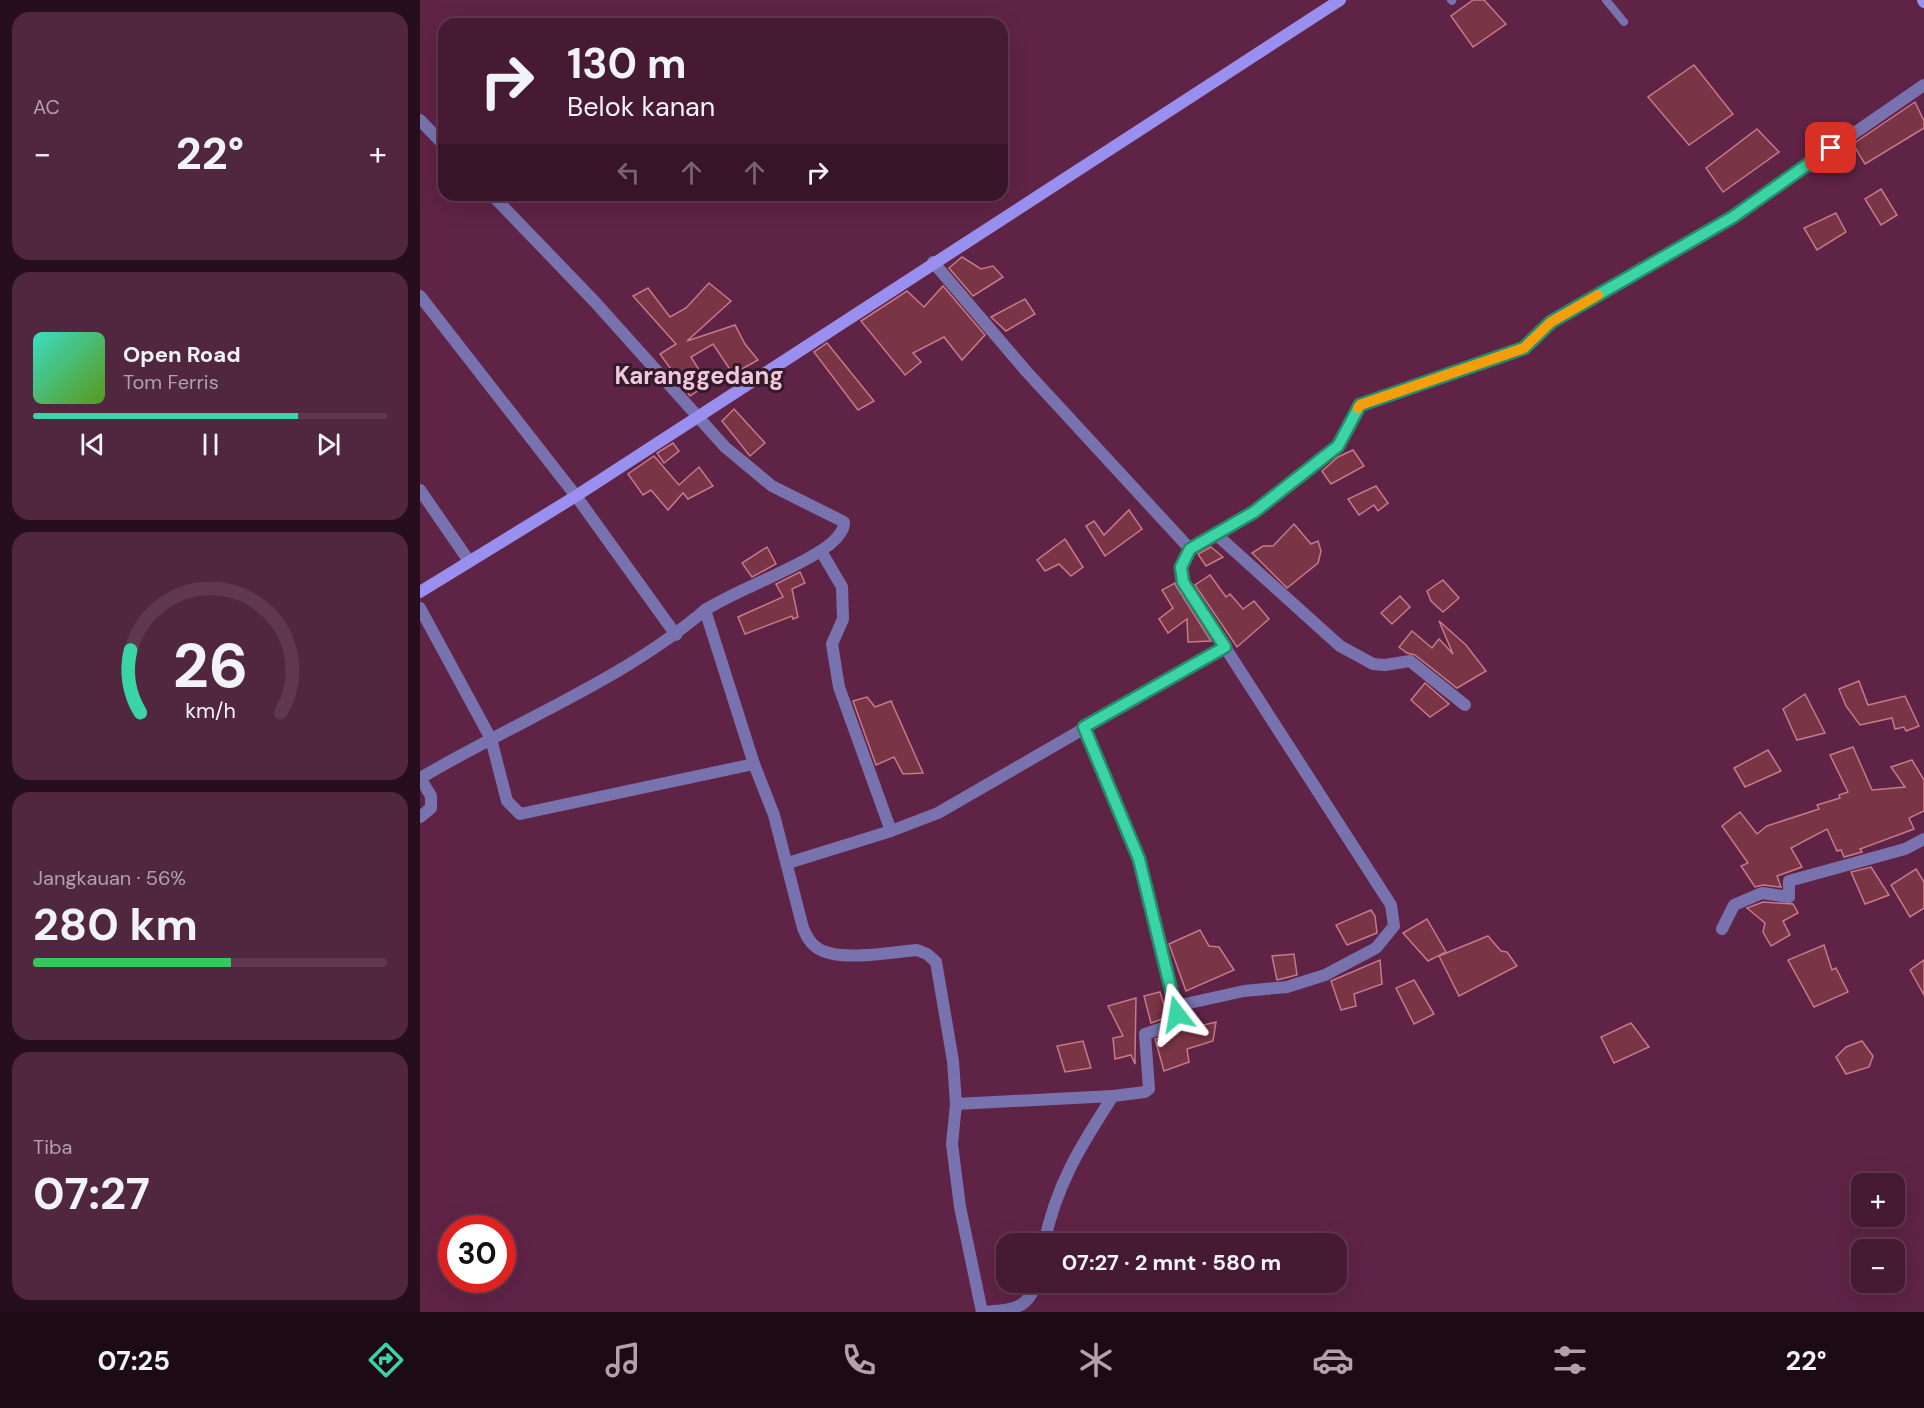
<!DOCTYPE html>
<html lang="id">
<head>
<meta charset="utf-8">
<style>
  body { margin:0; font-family:"DM Sans",sans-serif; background:#512740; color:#f1f3f6; height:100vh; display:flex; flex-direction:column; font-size:22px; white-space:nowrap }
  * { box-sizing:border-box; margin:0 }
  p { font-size:20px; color:#b0a1ac }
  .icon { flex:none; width:33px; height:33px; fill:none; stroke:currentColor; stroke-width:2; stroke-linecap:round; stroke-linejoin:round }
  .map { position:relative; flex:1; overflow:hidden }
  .sheet { display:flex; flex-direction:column; gap:12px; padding:12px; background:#270e1d; width:420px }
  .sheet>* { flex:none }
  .hud { position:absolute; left:18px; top:18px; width:570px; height:183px; border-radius:18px; box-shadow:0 6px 24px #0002,0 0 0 2px #5f384f; background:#471a34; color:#f1f3f6; overflow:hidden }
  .controls { position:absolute; left:1431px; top:1173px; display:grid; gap:12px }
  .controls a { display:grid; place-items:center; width:54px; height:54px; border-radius:12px; background:#471a34; box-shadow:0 6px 24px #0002,0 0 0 2px #5f384f; font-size:30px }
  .speed { position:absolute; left:18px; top:1215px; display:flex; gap:12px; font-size:30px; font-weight:700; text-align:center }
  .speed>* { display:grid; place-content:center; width:78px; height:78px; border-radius:50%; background:#471a34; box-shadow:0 6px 24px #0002,0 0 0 2px #5f384f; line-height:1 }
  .speed .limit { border:9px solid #d22; background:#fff; color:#111 }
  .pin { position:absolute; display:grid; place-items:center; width:51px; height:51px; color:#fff; margin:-26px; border-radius:12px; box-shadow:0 3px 9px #0006 }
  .me { position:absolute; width:66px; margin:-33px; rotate:346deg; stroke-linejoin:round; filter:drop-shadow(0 0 4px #0008) }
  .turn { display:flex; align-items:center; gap:21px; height:126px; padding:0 30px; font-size:27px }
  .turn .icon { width:78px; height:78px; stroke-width:2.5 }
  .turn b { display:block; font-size:42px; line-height:51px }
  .lanes { display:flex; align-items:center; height:57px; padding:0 30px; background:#0003; justify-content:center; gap:30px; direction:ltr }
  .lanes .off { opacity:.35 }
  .big { font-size:45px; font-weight:700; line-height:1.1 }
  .sheet .card { flex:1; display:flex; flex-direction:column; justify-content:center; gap:9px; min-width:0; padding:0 21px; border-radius:18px; background:#512740 }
  .sheet .dial { align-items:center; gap:0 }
  .dial svg { height:156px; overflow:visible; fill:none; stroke:#5f384f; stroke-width:7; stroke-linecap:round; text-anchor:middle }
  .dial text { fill:#f1f3f6; stroke:none }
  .song { display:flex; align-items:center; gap:18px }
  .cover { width:72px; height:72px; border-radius:9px; background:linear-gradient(135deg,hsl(170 70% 55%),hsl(90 70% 35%)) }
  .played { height:6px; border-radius:3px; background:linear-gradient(90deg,#3bd4a4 75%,#5f384f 75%) }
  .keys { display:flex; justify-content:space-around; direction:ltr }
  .heat { display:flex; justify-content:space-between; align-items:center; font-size:33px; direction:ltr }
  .charge { height:9px; border-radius:4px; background:linear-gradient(90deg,#34c759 56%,#5f384f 0) }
  .trip { position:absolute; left:576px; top:1233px; width:351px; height:60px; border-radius:18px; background:#471a34; box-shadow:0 6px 24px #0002,0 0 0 2px #5f384f; font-weight:700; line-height:60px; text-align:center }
  .tab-bar { display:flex; height:96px; justify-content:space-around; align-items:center; background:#1c0a15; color:#b0a1ac }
  .tab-bar .icon { width:42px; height:42px }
  .tab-bar .active { color:#3bd4a4 }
  .tab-bar b { font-size:27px; color:#f1f3f6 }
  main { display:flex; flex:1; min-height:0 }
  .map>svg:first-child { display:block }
</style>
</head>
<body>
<main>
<section class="sheet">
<div class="card"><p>AC</p>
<div class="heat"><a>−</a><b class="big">22°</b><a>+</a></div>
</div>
<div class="card">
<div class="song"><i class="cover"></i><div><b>Open Road</b><p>Tom Ferris</p></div></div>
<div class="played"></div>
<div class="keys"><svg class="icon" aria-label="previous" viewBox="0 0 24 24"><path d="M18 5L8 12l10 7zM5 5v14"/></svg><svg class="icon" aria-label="pause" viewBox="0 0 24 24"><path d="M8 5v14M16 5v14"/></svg><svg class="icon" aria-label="next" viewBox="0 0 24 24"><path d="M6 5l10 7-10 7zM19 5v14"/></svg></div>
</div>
<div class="card dial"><svg viewBox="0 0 100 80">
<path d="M14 69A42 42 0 1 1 86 69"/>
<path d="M14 69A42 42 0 0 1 9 37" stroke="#3bd4a4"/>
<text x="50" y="56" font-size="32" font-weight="700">26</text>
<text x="50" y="72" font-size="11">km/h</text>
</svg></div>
<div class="card"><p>Jangkauan · 56%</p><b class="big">280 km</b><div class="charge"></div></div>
<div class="card"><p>Tiba</p><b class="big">07:27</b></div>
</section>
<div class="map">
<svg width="1504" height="1312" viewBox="0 0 1504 1312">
  <rect width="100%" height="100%" fill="#5f2346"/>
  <g fill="#793445" stroke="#c67989" stroke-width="1.5">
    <path d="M1053,0H1064L1086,24L1053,47L1031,16Z"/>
    <path d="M1274,65L1313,114L1269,145L1228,97Z"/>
    <path d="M1495,102L1504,121V128L1445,164L1433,144Z"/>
    <path d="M1337,129L1359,152L1303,192L1286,168Z"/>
    <path d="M1461,189L1477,215L1461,225L1445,199Z"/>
    <path d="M1416,213L1426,232L1397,250L1384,228Z"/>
    <path d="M542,257L561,269L573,266L583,277L553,296L529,268Z"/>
    <path d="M289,283L311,301L267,341L315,325L325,344L338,360L313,374L293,344L271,357L288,384L270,396L240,354L256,344L213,296L228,288L250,317L266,308Z"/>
    <path d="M523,286L565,335L542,360L524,337L493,353L501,362L485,375L441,321L487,291L504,307Z"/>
    <path d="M605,299L615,314L586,331L571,317Z"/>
    <path d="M407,343L454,401L438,410L394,352Z"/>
    <path d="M314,409L345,443L330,456L302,421Z"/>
    <path d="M253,443L259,451L244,463L237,453Z"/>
    <path d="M933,450L944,466L911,484L902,471L918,457Z"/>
    <path d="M234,456L259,485L279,467L293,486L268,499L263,493L248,510L231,490L223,495L208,474Z"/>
    <path d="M956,486L968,503L958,511L954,505L939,515L928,499Z"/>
    <path d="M709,510L722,529L685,556L666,526L674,521L684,535Z"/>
    <path d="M874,524L891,544L898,541L901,551L898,563L867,588L832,553L843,546H853Z"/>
    <path d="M645,539L663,567L651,576L639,564L625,571L617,560Z"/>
    <path d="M347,547L356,564L332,577L322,563Z"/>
    <path d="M791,547L803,557L786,566L778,554Z"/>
    <path d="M380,572L385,583L372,589L378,617L373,619L372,616L325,634L318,617L363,597L356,584Z"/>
    <path d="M790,575L806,597L810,594L823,609L834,601L849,619L817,647L775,585Z"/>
    <path d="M1023,580L1039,598L1023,612L1011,601L1007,591Z"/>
    <path d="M755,583L756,586L791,641L768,642L767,619L748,633L739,619L753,608L742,590Z"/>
    <path d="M980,596L990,607L972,624L961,613Z"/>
    <path d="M1019,621L1046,645L1066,671L1037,688L995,655L987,653L979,647L992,631L1012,648L1019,639L1033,654Z"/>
    <path d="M1439,681L1448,705L1485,696L1499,726L1486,731L1484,727L1475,729L1472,718L1440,725L1426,706L1419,689Z"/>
    <path d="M1005,683L1029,704L1010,717L991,700Z"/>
    <path d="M1385,694L1405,733L1377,740L1363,709Z"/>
    <path d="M447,697L455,707L471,701L503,773L483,774L474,757L456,765L433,701Z"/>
    <path d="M1433,747L1452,790L1485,787L1471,767L1492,760L1504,780V811L1489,818L1494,829L1440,849L1442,852L1424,857L1421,850L1417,851L1407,829L1371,848L1382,867L1357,876L1361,887L1343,885L1335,887L1321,866L1328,863L1302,826L1320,812L1337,834L1347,826L1399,809L1397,805L1420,798L1419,795L1428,792L1410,755Z"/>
    <path d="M1348,750L1361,771L1325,787L1314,768Z"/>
    <path d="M1451,867L1469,895L1445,904L1431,872Z"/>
    <path d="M1496,869L1504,882V908L1490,917L1471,885Z"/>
    <path d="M1343,902L1373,904L1378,913L1363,921L1370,935L1351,946L1343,932L1345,923L1327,908Z"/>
    <path d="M951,910L955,916L957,933L927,945L916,925Z"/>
    <path d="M1007,919L1026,952L1008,961L983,933Z"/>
    <path d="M780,930L789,946L799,947L814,970L766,991L749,944Z"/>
    <path d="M1068,936L1081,951L1087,952L1097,966L1039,996L1019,956Z"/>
    <path d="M1404,945L1412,970L1416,968L1428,992L1394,1007L1368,960Z"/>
    <path d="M874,954L877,975L857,980L852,956Z"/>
    <path d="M960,960L962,984L934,994L936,1006L921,1010L911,981Z"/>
    <path d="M1504,960V995L1490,970Z"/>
    <path d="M994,980L1014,1014L994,1024L976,988Z"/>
    <path d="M740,992L748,1017L731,1023L724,996Z"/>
    <path d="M716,998L715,1055V1064L711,1055L695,1059L693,1038L703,1036L688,1006Z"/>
    <path d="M796,1022L793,1041L767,1049L769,1062L744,1071L735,1039L758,1031Z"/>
    <path d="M1211,1023L1229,1047L1194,1063L1181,1037Z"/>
    <path d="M663,1041L671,1068L645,1072L637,1046Z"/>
    <path d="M1442,1041L1453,1056L1449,1067L1426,1074L1416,1057L1426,1047Z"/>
  </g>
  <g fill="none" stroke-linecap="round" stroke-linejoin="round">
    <g stroke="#7873ae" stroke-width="8">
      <path d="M1031,0L1032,1"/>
      <path d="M1186,0L1204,22"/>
    </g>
    <g stroke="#7873ae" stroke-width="12">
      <path d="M0,120L24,145"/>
      <path d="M72,195L175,302L305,447L352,486L424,522C425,533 410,545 402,550C367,573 323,587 285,610"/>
      <path d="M513,262L606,371L770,549L835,512L918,446L940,405L1104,348L1131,323L1313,217L1504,85"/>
      <path d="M0,296L156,496L256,635"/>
      <path d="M0,490L49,561"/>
      <path d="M798,536L920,646L953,664L965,665L990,661L1045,705"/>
      <path d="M401,551L422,587L423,619L412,644L419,687L471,831"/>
      <path d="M0,608L71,739L87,801L100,814L334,764"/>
      <path d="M0,817L11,808V796L2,781L4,776C97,721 203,680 285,610L334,764L354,815L383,928C386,935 389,942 396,947C416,963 471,952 497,950L507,954L516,962L533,1061L536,1104L532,1144L540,1207L562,1312"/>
      <path d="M368,863L471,831L518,813L805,647"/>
      <path d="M1302,929L1314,905L1342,893L1369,897V881L1485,849L1504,839"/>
      <path d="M756,1006L824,991L867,987L905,975L956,948L974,926L971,905L763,582L761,567L770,549"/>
      <path d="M536,1104L693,1096"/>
      <path d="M624,1244C636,1185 661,1145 693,1096L725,1092L729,1089L725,1034L752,1025L756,1020V1006L719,859L664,727"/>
      <path d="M563,1312C588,1310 609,1311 616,1282"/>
    </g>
    <g stroke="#998fee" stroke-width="12">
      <path d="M1503,0L1504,2"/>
      <path d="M0,592L156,496L920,0"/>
    </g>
  </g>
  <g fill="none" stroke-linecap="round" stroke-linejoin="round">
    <defs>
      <path id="route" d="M757,1014L719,859L664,727L805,647L763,582L761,567L770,549L834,512L918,446L940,405L1104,348L1131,322L1313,217L1411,148"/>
    </defs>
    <use href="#route" stroke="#268a6b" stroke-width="15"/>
    <use href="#route" stroke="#3bd4a4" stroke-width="10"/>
    <path stroke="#f59e0b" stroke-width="10" d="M938,408L940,405L1104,348L1131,322L1178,295"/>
  </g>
  <g text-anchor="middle" stroke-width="6" stroke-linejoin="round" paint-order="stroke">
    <g font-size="24" font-weight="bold" fill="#eec8db" stroke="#341928">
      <text x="279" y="384">Karanggedang</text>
    </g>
  </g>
</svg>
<div class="controls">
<a>+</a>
<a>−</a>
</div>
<div class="speed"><div class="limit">30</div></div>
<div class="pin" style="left:1411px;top:148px;background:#d93025"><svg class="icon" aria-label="arrive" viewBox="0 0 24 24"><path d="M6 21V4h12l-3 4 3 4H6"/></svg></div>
<svg class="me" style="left:757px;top:1014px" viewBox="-20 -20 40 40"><path d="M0-17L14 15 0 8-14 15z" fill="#3bd4a4" stroke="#fff" stroke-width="4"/></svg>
<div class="trip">07:27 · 2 mnt · 580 m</div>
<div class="hud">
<div class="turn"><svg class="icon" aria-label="right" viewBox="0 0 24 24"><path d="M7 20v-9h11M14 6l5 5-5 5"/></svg><div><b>130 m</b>Belok kanan</div></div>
<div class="lanes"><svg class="icon off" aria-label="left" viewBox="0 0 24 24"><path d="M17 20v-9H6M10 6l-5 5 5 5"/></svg><svg class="icon off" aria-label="ahead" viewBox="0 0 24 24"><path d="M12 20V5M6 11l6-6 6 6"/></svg><svg class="icon off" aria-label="ahead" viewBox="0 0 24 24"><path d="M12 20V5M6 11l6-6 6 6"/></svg><svg class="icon" aria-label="right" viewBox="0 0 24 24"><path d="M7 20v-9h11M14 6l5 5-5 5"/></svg></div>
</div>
</div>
</main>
<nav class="tab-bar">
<b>07:25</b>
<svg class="icon active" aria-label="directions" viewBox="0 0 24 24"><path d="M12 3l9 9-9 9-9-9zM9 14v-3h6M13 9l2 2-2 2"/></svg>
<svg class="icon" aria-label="music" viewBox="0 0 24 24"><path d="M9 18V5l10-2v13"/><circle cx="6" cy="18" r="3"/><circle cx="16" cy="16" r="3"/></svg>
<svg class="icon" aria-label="phone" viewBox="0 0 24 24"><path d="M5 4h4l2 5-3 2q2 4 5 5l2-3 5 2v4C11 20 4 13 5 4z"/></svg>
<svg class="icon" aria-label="climate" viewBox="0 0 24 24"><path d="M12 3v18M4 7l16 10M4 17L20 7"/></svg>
<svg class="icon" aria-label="car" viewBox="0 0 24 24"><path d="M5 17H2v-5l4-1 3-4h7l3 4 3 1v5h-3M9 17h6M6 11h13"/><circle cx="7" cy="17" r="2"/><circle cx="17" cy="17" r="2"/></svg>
<svg class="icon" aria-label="filters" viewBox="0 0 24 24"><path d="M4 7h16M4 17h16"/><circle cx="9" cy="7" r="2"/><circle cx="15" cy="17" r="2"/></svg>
<b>22°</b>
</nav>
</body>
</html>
